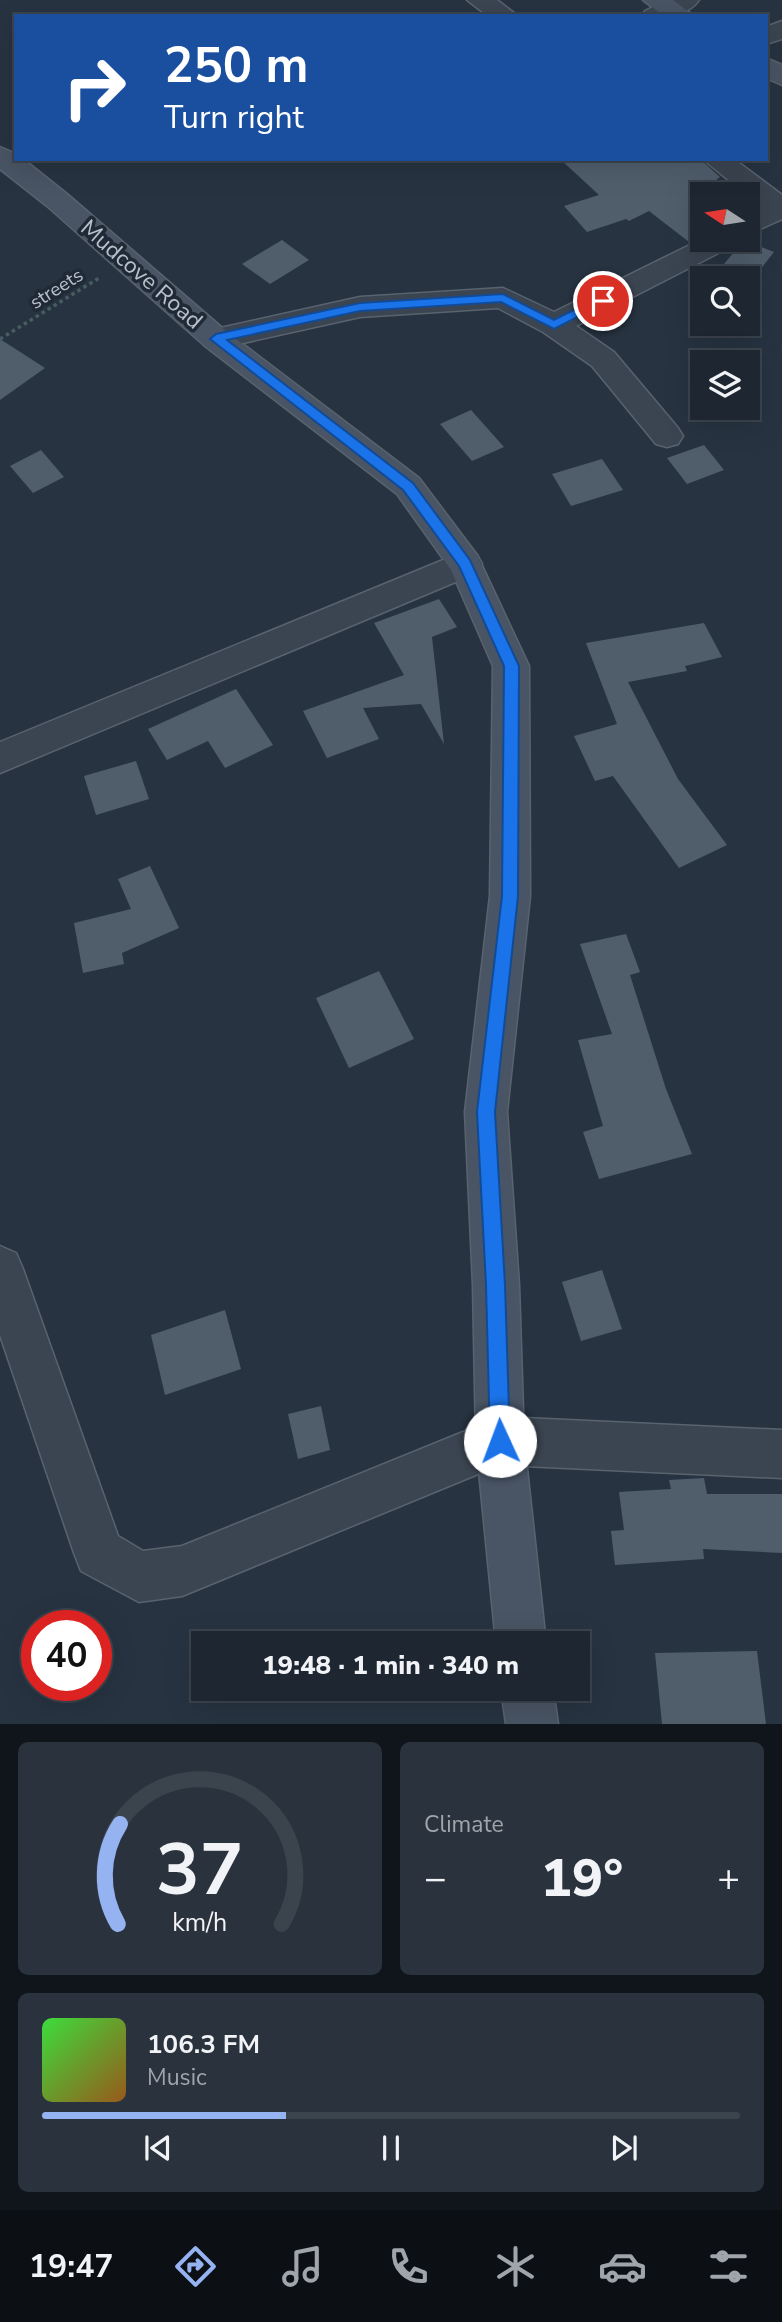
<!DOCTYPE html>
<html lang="en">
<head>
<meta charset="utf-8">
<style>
  body { margin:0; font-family:"Nunito Sans",sans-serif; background:#2a323d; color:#f1f3f6; height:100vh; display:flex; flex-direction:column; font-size:26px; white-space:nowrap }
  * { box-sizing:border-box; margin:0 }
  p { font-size:23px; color:#a0a5ab }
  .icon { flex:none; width:38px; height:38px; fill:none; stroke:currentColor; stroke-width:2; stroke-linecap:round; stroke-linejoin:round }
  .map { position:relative; height:1724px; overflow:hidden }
  .panel { display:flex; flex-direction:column; gap:18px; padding:18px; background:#10151b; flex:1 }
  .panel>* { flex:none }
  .banner { position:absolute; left:14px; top:14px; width:754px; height:147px; border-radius:0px; box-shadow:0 7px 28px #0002,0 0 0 2px #3b434d; background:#1a4fa0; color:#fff; overflow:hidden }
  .needle { width:46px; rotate:282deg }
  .tools { position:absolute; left:690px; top:182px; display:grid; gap:14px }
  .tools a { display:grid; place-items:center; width:70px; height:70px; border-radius:0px; background:#1d2631; box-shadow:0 7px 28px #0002,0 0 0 2px #3b434d; font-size:35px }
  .speed { position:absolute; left:21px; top:1610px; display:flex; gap:14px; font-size:35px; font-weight:700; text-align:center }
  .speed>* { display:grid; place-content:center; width:91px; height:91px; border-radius:50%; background:#1d2631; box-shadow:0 7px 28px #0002,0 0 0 2px #3b434d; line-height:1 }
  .speed .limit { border:10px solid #d22; background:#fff; color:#111 }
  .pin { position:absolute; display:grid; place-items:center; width:60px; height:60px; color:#fff; margin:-30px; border:4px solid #fff; border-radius:50%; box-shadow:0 2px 7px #0007 }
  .me { position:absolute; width:77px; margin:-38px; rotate:358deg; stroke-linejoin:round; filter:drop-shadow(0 0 5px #0008) }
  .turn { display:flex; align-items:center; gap:24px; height:147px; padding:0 35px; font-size:32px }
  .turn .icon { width:91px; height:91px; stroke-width:2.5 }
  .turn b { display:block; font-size:49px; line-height:60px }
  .big { font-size:52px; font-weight:800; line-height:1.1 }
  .panel .tile { flex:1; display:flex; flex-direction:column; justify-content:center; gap:10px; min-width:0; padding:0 24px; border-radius:10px; background:#2a323d }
  .panel .dial { align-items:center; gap:0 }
  .dial svg { height:182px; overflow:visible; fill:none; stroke:#3b434d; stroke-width:7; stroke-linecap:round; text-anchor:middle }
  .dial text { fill:#f1f3f6; stroke:none }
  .song { display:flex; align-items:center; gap:21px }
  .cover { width:84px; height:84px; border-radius:10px; background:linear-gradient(135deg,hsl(120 70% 55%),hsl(30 70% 35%)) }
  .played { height:7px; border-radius:4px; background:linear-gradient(90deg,#95b2f1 35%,#3b434d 35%) }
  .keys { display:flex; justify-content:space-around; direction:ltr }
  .heat { display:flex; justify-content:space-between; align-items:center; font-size:38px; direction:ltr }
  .panel .tiles { flex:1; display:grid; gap:18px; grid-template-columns:1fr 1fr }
  .tile:last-child { grid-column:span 2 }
  .trip { position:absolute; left:191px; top:1631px; width:399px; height:70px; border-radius:0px; background:#1d2631; box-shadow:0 7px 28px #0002,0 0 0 2px #3b434d; font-weight:800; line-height:70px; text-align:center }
  .menu { display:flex; height:112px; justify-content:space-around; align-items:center; background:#0c0f14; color:#a0a5ab }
  .menu .icon { width:49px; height:49px }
  .menu .active { color:#95b2f1 }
  .menu b { font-size:32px; color:#f1f3f6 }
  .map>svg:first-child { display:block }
</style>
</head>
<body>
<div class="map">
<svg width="782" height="1724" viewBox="0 0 782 1724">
  <rect width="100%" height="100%" fill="#273341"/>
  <g fill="#505e6c">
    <path d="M560,159H700L720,177L702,191V236L689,242L649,211L629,221L626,219L587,232L564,206L599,195Z"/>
    <path d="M282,240L309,260L270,284L242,264Z"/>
    <path d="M744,240L774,252L755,276L724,264Z"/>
    <path d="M0,339L45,368L0,400Z"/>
    <path d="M471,410L504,447L472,461L440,424Z"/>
    <path d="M704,445L724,470L687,484L667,458Z"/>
    <path d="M41,450L64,477L33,493L10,466Z"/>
    <path d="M602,459L623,490L571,506L552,474Z"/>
    <path d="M439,599L457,627L432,637L444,744L421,704L363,708L379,739L327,758L303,711L404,675L374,623Z"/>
    <path d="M704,623L722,657L685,666L687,671L628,682L678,779L727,845L679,868L613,776L595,781L574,736L617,724L586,643Z"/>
    <path d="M236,689L273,745L225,768L208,741L167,760L148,729Z"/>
    <path d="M136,761L149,799L96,815L84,776Z"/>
    <path d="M150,866L179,928L122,953L124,964L83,973L74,923L131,909L118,879Z"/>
    <path d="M626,934L640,972L630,975L666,1089L692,1154L599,1179L583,1132L603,1126L578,1040L612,1034L580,944Z"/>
    <path d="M379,971L414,1039L349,1068L316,998Z"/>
    <path d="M602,1270L622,1329L581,1341L562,1282Z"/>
    <path d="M225,1310L241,1369L165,1395L151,1335Z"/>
    <path d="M321,1406L330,1450L298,1459L288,1414Z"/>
    <path d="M704,1478L707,1494H782V1553L703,1549L704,1559L615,1565L611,1531L624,1530L619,1492L671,1489L669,1480Z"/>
    <path d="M757,1651L766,1724H662L655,1653Z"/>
  </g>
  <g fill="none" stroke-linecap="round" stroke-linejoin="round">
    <defs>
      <g id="street">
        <path d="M467,0H497L518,16H488Z"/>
        <path d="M667,0H699C687,18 661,16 642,16L645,11Z"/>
        <path d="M782,21V39L766,44V27Z"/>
        <path d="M703,159H734L782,195V219L747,235V214L761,207Z"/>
        <path d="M702,239L736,240L732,246L576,326L614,352L678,428L683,436L678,444L667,447L656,444L592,366L543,332L498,308L360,317L216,349L205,346L201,339L205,332L216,329L360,297L503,288L554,312Z"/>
        <path d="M465,551L477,555L482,564L477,573L0,773V742Z"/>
        <path d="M0,1246L16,1253L23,1269L118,1536L143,1551L182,1546L500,1417L782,1430V1478L500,1465L182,1596L139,1602L81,1571L74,1553L0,1335Z"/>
      </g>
      <g id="secondary">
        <path d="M643,0H673L694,16H664Z"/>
        <path d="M766,58L782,65V85L766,78Z"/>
        <path d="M0,147L16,154V159H23L67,194L227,332L419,478L477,555L529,666L530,896L507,1112L519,1285L524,1441L546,1643H496L476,1441L473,1285L465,1112L490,896L493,666L451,570L397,494L205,346L47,206L0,169Z"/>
        <path d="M501,1689H553L558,1724H506Z"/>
      </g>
    </defs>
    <use href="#street" stroke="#59636e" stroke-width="3"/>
    <use href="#secondary" stroke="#59636e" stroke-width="3"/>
    <path stroke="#475d5f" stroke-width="3.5" stroke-dasharray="3.5 3.5" stroke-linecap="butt" d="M0,339L99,278"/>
    <use href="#street" fill="#3b4551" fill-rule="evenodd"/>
    <use href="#secondary" fill="#495464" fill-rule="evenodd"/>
  </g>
  <path fill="#1a73e8" stroke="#114b97" stroke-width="2" d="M503,294L554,320L598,298L603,297L609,301L554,329L501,302L360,311L227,340L413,483L470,560L519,666L518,896L495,1112L505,1285L510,1441L507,1448L500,1450L493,1448L490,1441L486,1285L477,1112L502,896L504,666L459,566L403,490L210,339L216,334L360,303Z"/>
  <g text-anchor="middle" stroke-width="7" stroke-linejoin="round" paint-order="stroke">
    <g font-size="19" fill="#b8c0cb" stroke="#202a36">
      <text transform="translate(56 288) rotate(-32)" y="7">streets</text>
    </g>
    <g font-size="23" fill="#b8c0cb" stroke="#202a36">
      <text transform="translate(142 274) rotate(41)" y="8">Mudcove Road</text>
    </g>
  </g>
</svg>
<div class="tools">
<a><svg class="needle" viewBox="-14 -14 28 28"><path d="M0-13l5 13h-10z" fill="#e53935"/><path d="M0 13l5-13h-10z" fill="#a0a5ab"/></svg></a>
<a><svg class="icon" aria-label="search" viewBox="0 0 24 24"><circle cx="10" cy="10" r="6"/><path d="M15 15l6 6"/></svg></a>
<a><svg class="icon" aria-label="layers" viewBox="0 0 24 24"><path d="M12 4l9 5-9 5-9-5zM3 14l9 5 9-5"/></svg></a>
</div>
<div class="speed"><div class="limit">40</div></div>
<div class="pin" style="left:603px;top:301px;background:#d93025"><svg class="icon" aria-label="arrive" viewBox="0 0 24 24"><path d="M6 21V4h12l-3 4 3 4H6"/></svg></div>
<svg class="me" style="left:500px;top:1441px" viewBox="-20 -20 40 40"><circle r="19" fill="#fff"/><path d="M0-13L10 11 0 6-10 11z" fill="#1a73e8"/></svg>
<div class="trip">19:48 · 1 min · 340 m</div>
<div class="banner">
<div class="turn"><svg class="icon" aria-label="right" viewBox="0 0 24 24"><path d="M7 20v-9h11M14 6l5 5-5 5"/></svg><div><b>250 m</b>Turn right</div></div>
</div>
</div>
<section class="panel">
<div class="tiles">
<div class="tile dial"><svg viewBox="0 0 100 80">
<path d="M14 69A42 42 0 1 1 86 69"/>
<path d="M14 69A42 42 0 0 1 15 25" stroke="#95b2f1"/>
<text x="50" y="56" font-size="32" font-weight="700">37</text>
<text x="50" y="72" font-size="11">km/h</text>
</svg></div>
<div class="tile"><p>Climate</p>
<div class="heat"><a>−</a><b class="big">19°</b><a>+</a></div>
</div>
<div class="tile">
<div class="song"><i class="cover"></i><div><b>106.3 FM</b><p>Music</p></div></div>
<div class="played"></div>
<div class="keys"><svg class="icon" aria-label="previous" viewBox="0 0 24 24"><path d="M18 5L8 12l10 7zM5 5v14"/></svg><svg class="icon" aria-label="pause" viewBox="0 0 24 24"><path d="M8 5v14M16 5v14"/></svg><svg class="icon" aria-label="next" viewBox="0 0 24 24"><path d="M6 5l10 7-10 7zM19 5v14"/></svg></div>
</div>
</div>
</section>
<nav class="menu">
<b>19:47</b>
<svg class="icon active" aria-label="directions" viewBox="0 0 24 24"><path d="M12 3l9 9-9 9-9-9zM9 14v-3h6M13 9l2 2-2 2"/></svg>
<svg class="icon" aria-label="music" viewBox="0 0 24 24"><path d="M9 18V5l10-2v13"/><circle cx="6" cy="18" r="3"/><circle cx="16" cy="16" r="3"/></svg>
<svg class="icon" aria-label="phone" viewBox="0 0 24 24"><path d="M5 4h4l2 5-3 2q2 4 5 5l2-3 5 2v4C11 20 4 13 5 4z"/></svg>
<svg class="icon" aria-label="climate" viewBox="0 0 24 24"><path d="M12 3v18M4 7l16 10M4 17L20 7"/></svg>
<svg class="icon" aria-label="car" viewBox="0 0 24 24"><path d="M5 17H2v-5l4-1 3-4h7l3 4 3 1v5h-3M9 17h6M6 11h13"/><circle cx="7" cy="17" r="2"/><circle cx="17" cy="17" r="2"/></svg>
<svg class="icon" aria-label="filters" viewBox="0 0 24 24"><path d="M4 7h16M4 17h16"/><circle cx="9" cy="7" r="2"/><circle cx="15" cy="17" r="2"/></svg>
</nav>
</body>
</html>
